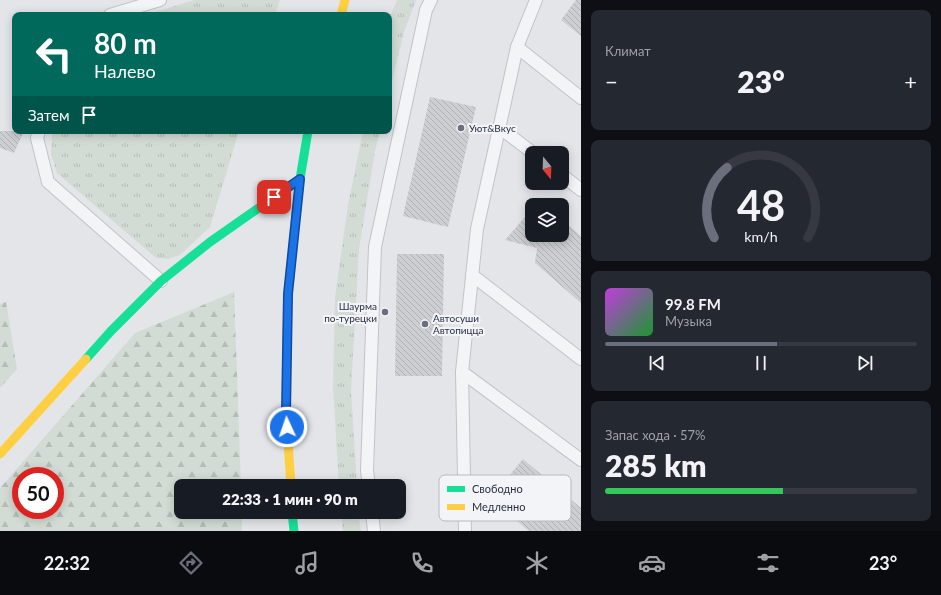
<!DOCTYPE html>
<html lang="ru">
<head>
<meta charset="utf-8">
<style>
  body { margin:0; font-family:Lato,sans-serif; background:#242831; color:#f1f3f6; height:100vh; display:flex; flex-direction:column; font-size:15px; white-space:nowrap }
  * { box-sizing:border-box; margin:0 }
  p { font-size:13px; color:#9ea1a6 }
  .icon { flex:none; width:22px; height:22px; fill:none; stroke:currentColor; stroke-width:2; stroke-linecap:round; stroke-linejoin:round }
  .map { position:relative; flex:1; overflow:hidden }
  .panel { display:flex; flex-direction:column; gap:10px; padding:10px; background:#0d0f14; width:360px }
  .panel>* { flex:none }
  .banner { position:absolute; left:12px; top:12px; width:380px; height:122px; border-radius:8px; box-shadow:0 2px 10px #0003; background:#00695c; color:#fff; overflow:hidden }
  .needle { width:26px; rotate:161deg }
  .tools { position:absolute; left:525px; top:146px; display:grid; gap:8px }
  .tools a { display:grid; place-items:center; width:44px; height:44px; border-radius:8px; background:#171b24; box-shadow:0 2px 10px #0003; font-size:20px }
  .speed { position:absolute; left:12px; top:467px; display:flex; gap:8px; font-size:20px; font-weight:700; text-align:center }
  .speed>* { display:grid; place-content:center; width:52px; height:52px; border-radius:50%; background:#171b24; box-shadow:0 2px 10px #0003; line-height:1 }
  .speed .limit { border:6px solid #d22; background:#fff; color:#111 }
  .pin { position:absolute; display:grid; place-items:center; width:34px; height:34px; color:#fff; margin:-17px; border-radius:8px; box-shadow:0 2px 6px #0006 }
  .me { position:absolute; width:44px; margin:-22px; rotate:357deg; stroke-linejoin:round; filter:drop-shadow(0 0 3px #0008) }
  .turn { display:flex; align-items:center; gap:14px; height:84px; padding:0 16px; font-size:18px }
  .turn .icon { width:52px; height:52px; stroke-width:2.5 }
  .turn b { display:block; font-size:28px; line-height:34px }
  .then { display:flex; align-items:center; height:38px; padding:0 16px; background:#0003; gap:8px; font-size:15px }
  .big { font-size:30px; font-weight:800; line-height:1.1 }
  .panel .tile { flex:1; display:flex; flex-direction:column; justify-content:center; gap:6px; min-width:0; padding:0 14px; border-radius:8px; background:#242831 }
  .panel .dial { align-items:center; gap:0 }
  .dial svg { height:104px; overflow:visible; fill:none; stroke:#363941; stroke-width:7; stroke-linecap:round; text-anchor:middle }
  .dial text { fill:#f1f3f6; stroke:none }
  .song { display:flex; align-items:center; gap:12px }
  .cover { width:48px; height:48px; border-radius:6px; background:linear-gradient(135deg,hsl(290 70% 55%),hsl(130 70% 35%)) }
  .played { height:4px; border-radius:2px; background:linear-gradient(90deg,#6b6f7d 55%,#363941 55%) }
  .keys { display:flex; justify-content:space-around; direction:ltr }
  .heat { display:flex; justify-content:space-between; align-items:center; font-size:22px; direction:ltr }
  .charge { height:6px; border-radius:3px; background:linear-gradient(90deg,#34c759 57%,#363941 0) }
  .trip { position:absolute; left:174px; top:479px; width:232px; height:40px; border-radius:8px; background:#171b24; box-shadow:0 2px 10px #0003; font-weight:800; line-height:40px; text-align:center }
  .tab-bar { display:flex; height:64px; justify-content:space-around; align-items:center; background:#090b0e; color:#9ea1a6 }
  .tab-bar .icon { width:28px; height:28px }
  .tab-bar .current { color:#6b6f7d }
  .tab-bar b { font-size:18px; color:#f1f3f6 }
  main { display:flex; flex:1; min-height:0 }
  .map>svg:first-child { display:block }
</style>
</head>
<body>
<main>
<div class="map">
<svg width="581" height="531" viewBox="0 0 581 531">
  <defs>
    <pattern id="grass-tufts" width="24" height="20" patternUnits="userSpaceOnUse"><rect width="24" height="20" fill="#d3dcd4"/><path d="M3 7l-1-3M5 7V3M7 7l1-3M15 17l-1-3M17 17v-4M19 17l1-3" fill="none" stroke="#b5bdb7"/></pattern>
    <pattern id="forest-firs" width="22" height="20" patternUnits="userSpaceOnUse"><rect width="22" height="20" fill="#d3dcd4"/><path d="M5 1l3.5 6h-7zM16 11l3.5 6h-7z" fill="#b5bdb7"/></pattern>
    <pattern id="building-back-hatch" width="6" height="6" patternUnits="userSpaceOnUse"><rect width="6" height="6" fill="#cdced1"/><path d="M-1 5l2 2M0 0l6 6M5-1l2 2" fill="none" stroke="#b0b1b5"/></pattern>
  </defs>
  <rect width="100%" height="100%" fill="#e4e5e9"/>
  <g fill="url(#grass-tufts)">
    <path d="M194,0H280L275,15H146Z"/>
    <path d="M397,0H416L404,32L389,93V19Z"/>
    <path d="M53,131H239L210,227L180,255L168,259L156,258L57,173L51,154L52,134Z"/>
    <path d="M363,131H380L375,151L359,249L351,391L357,486H339L333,387L335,297L348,205Z"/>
    <path d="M341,512H358L361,531H343Z"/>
  </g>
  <g fill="url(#forest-firs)" fill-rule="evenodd">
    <path d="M234,292L241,486H181V512H242V531H0V488L135,333ZM21,476H55V510H21Z"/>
    <path d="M6,302L17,369L0,388V304Z"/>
  </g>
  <g fill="url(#building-back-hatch)">
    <path d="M576,0H581V36L561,20Z"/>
    <path d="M430,97L476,107L448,227L403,216Z"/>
    <path d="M0,131H24L14,153L0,148Z"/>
    <path d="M532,209V235H562V220L581,236V303L535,263L537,248L505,240Z"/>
    <path d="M397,254H444L442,376H395Z"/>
    <path d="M523,459L581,508V531H529L490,499Z"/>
  </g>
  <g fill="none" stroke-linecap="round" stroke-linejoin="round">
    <defs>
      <g id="lane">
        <path d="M536,0L517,47L581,98"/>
        <path d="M110,15L160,0"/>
        <path d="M517,47L477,229L462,372L581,460"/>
        <path d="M500,128L533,153"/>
        <path d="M39,131L37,138L48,182L161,281"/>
        <path d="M562,175L581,190"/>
        <path d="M472,275L581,359"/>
        <path d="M462,372L465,531"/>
        <path d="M369,486L367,471L375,247L426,10L431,0"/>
        <path d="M372,512L374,531"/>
      </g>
    </defs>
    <use href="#lane" stroke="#c2c3c7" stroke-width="14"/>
    <use href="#lane" stroke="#f3f4f6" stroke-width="12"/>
    <g stroke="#16e098" stroke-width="9">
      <path d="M287,351L288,294L300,179L308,131"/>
      <path d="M86,359L111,331L161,281L210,242L300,179"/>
      <path d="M292,512L294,531"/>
    </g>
    <g stroke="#ffcf43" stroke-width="9">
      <path d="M341,15L345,0"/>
      <path d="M287,351L286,412L291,486"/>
      <path d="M0,454L86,359"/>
    </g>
  </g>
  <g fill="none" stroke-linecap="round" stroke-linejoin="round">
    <defs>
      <path id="route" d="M274,197L300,179L288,294L286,412L287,427"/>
    </defs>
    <use href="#route" stroke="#114b97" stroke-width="10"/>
    <use href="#route" stroke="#1a73e8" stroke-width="7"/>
  </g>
  <g fill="#6b6f7d" stroke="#f2f4f8" stroke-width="1.5">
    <circle cx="461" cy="128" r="4"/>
    <circle cx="385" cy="312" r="4"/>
    <circle cx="425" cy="324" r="4"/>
  </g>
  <g text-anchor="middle" stroke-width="4" stroke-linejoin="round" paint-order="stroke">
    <g font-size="10" fill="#2a2f43" stroke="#f2f4f8" text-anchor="start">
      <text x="469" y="132">Уют&amp;Вкус</text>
      <text x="377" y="310" text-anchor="end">Шаурма<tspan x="377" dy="12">по-турецки</tspan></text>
      <text x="433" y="322">Автосуши<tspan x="433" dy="12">Автопицца</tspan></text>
    </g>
  </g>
  <rect x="439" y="475" width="132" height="46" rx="6" fill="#f2f4f8" stroke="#b6b9c2" stroke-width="1"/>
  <rect x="447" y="486" width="18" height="6" fill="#16e098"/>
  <rect x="447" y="504" width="18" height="6" fill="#ffcf43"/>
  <g font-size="11" fill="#2a2f43">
    <text x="472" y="493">Свободно</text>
    <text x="472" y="511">Медленно</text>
  </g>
</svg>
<div class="tools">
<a><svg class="needle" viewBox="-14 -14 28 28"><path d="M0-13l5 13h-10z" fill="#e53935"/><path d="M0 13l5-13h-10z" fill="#9ea1a6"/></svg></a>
<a><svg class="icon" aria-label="layers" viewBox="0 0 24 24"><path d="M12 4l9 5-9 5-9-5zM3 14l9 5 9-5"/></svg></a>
</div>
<div class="speed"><div class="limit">50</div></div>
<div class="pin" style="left:274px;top:197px;background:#d93025"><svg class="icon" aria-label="arrive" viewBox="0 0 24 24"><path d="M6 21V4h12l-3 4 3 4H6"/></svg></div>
<svg class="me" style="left:287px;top:427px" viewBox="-20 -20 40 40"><circle r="17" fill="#1a73e8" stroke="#fff" stroke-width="3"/><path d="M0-11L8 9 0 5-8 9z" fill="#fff"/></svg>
<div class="trip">22:33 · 1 мин · 90 m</div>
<div class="banner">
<div class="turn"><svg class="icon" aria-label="left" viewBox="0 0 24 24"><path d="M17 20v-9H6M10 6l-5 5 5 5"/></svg><div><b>80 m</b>Налево</div></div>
<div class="then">Затем<svg class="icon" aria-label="arrive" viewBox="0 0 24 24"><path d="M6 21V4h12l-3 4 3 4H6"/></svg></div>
</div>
</div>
<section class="panel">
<div class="tile"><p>Климат</p>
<div class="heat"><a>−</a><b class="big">23°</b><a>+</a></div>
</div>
<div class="tile dial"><svg viewBox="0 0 100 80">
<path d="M14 69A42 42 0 1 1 86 69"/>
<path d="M14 69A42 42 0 0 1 24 15" stroke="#6b6f7d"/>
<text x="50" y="56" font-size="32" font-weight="700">48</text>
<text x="50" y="72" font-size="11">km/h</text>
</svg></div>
<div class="tile">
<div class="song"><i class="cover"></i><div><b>99.8 FM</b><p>Музыка</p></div></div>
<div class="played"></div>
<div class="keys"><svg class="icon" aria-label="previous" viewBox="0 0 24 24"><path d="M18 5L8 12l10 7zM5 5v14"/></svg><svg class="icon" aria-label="pause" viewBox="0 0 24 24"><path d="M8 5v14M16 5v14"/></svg><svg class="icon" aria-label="next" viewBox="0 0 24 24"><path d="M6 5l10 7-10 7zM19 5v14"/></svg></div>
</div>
<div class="tile"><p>Запас хода · 57%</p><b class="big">285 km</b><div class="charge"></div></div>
</section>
</main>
<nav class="tab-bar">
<b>22:32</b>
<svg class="icon current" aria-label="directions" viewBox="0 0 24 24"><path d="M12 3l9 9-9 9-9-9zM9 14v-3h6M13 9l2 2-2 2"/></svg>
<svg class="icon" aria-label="music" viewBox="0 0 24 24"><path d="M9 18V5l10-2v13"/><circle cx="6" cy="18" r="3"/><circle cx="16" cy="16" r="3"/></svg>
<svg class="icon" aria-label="phone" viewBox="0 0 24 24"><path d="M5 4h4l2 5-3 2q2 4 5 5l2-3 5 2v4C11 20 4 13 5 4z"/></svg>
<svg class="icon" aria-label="climate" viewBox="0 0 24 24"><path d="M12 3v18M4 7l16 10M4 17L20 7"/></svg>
<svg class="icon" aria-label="car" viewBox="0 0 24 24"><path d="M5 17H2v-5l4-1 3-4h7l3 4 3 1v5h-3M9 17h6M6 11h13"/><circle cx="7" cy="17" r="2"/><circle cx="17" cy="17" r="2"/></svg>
<svg class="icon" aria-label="filters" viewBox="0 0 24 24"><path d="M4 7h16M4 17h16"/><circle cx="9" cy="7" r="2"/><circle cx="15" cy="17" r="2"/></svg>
<b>23°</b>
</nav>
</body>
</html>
